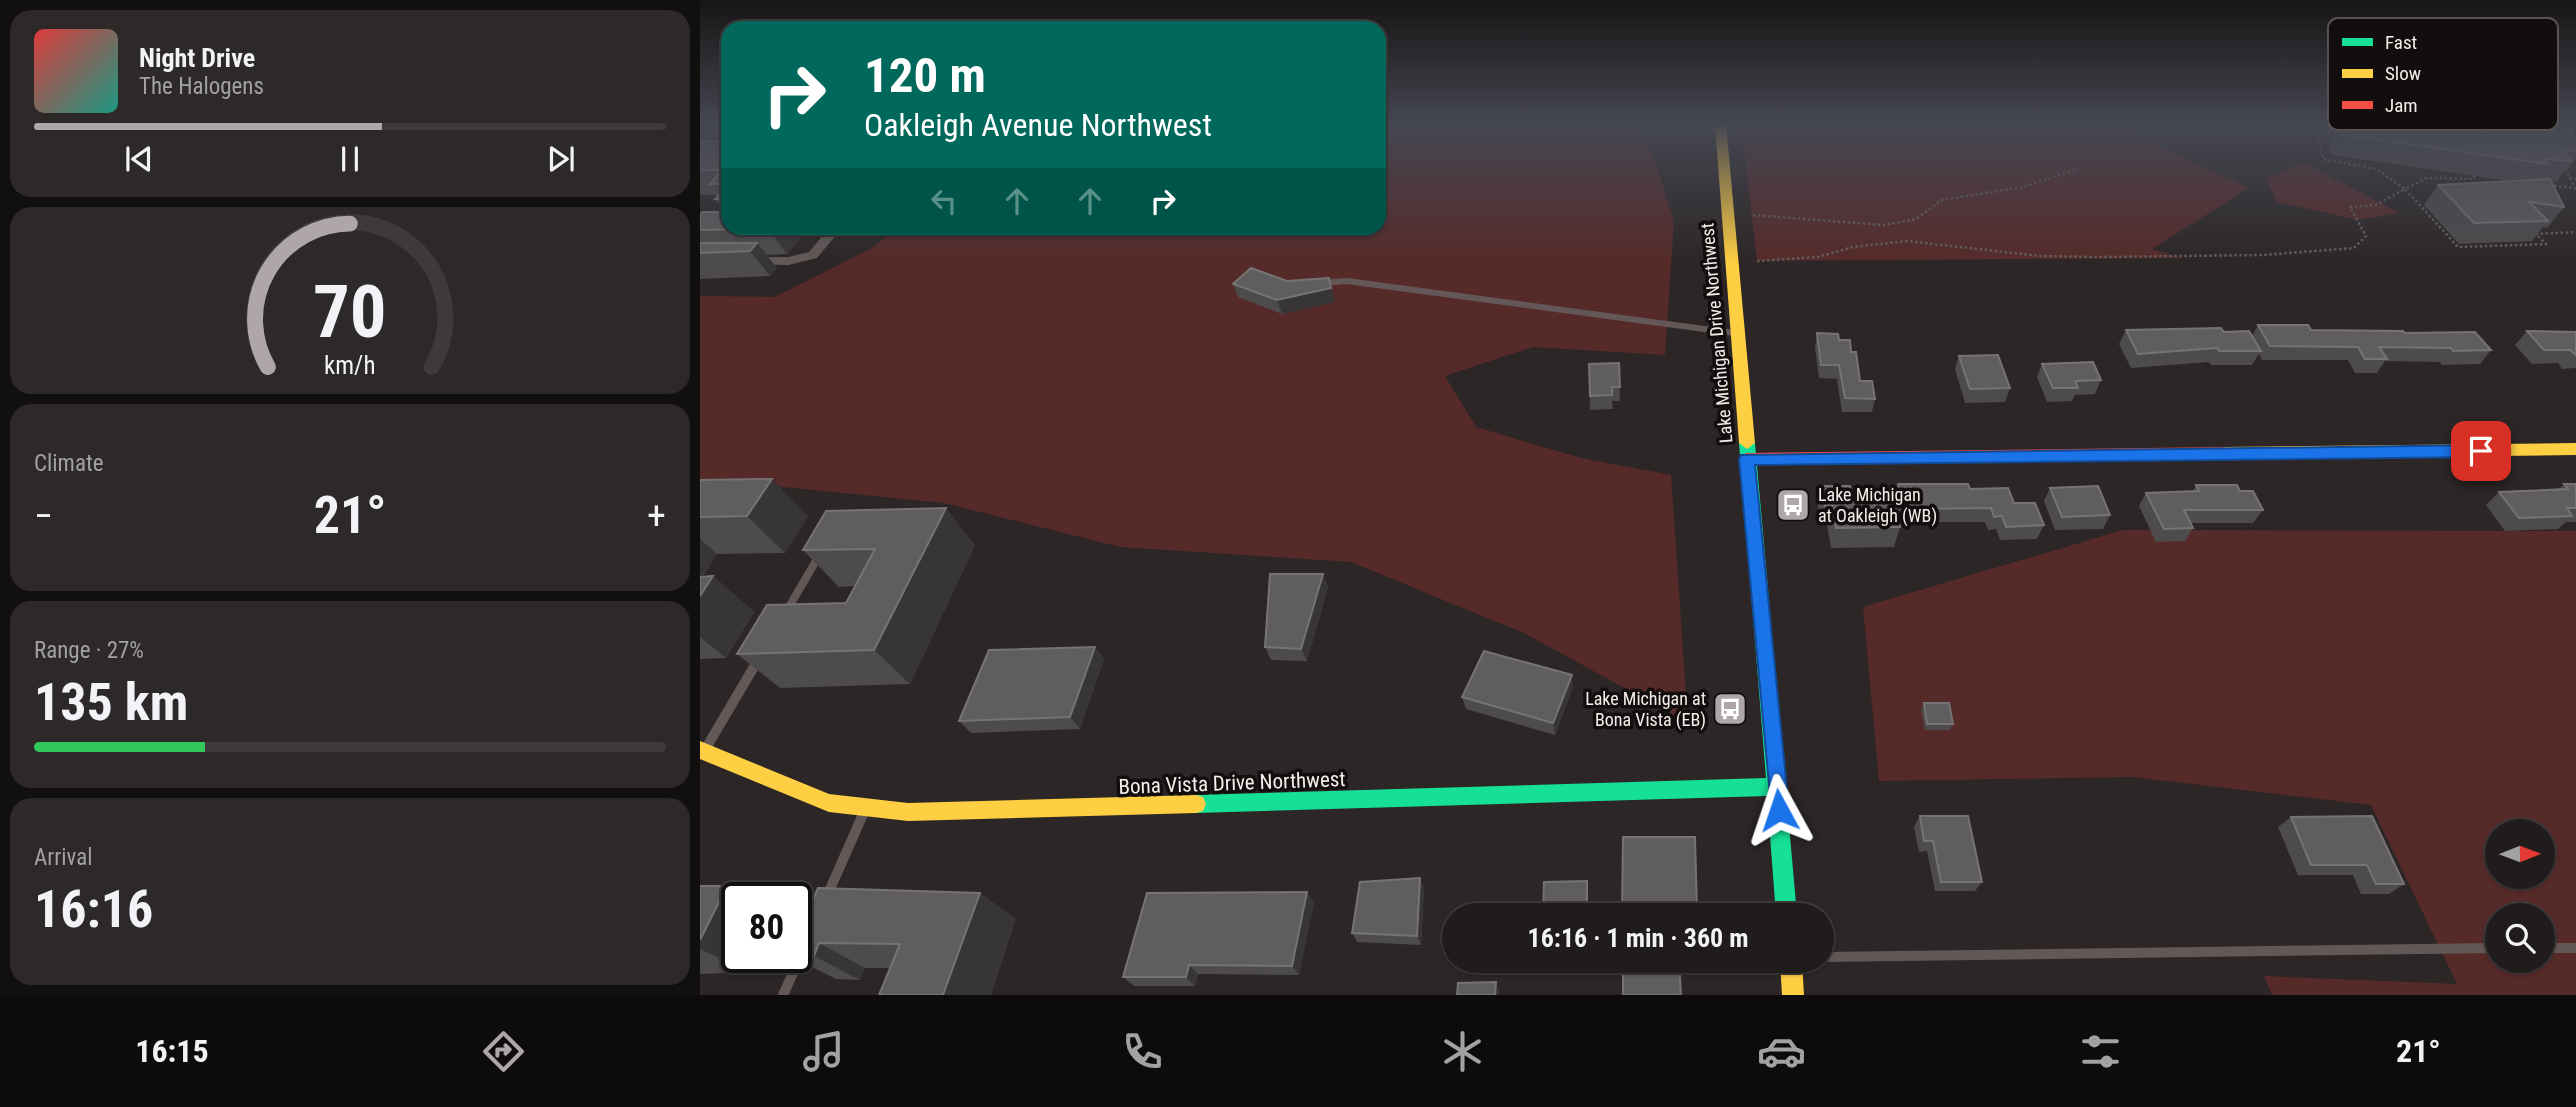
<!DOCTYPE html>
<html lang="en">
<head>
<meta charset="utf-8">
<style>
  body { margin:0; font-family:"Roboto Condensed",sans-serif; background:#2d2929; color:#f1f3f6; height:100vh; display:flex; flex-direction:column; font-size:26px; white-space:nowrap }
  * { box-sizing:border-box; margin:0 }
  p { font-size:23px; color:#a2a1a3 }
  .icon { flex:none; width:38px; height:38px; fill:none; stroke:currentColor; stroke-width:2; stroke-linecap:round; stroke-linejoin:round }
  .map { position:relative; flex:1; overflow:hidden }
  .panel { display:flex; flex-direction:column; gap:10px; padding:10px; background:#120f0f; width:700px }
  .panel>* { flex:none }
  .guide { position:absolute; left:21px; top:21px; width:665px; height:214px; border-radius:21px; box-shadow:0 2px 5px #0004,0 0 0 2px #3e3a3b; background:#00695c; color:#fff; overflow:hidden }
  .needle { width:46px; rotate:89deg }
  .fabs { position:absolute; left:1785px; top:819px; display:grid; gap:14px }
  .fabs a { display:grid; place-items:center; width:70px; height:70px; border-radius:50%; background:#211c1c; box-shadow:0 2px 5px #0004,0 0 0 2px #3e3a3b; font-size:35px }
  .speed { position:absolute; left:21px; top:882px; display:flex; gap:14px; font-size:35px; font-weight:700; text-align:center }
  .speed>* { display:grid; place-content:center; width:91px; height:91px; border-radius:50%; background:#211c1c; box-shadow:0 2px 5px #0004,0 0 0 2px #3e3a3b; line-height:1 }
  .speed .limit { border:4px solid #111; border-radius:10px; background:#fff; color:#111 }
  .pin { position:absolute; display:grid; place-items:center; width:60px; height:60px; color:#fff; margin:-30px; border-radius:14px; box-shadow:0 4px 10px #0006 }
  .me { position:absolute; width:77px; margin:-38px; rotate:355deg; stroke-linejoin:round; filter:drop-shadow(0 0 5px #0008) }
  .turn { display:flex; align-items:center; gap:24px; height:147px; padding:0 28px; font-size:32px }
  .turn .icon { width:91px; height:91px; stroke-width:2.5 }
  .turn b { display:block; font-size:49px; line-height:60px }
  .lanes { display:flex; align-items:center; height:66px; padding:0 28px; background:#0003; justify-content:center; gap:35px; direction:ltr }
  .lanes .off { opacity:.35 }
  .big { font-size:52px; font-weight:700; line-height:1.1 }
  .panel .widget { flex:1; display:flex; flex-direction:column; justify-content:center; gap:10px; min-width:0; padding:0 24px; border-radius:21px; background:#2d2929 }
  .panel .dial { align-items:center; gap:0 }
  .dial svg { height:182px; overflow:visible; fill:none; stroke:#3e3a3b; stroke-width:7; stroke-linecap:round; text-anchor:middle }
  .dial text { fill:#f1f3f6; stroke:none }
  .song { display:flex; align-items:center; gap:21px }
  .cover { width:84px; height:84px; border-radius:10px; background:linear-gradient(135deg,hsl(0 70% 55%),hsl(170 70% 35%)) }
  .played { height:7px; border-radius:4px; background:linear-gradient(90deg,#afa7a7 55%,#3e3a3b 55%) }
  .keys { display:flex; justify-content:space-around; direction:ltr }
  .heat { display:flex; justify-content:space-between; align-items:center; font-size:38px; direction:ltr }
  .charge { height:10px; border-radius:5px; background:linear-gradient(90deg,#34c759 27%,#3e3a3b 0) }
  .trip { position:absolute; left:742px; top:903px; width:392px; height:70px; border-radius:35px; background:#211c1c; box-shadow:0 2px 5px #0004,0 0 0 2px #3e3a3b; font-weight:700; line-height:70px; text-align:center }
  .dock { display:flex; height:112px; justify-content:space-around; align-items:center; background:#0d0b0b; color:#a2a1a3 }
  .dock .icon { width:49px; height:49px }
  .dock .current { color:#afa7a7 }
  .dock b { font-size:32px; color:#f1f3f6 }
  main { display:flex; flex:1; min-height:0 }
  .map>svg:first-child { display:block }
</style>
</head>
<body>
<main>
<section class="panel">
<div class="widget">
<div class="song"><i class="cover"></i><div><b>Night Drive</b><p>The Halogens</p></div></div>
<div class="played"></div>
<div class="keys"><svg class="icon" aria-label="previous" viewBox="0 0 24 24"><path d="M18 5L8 12l10 7zM5 5v14"/></svg><svg class="icon" aria-label="pause" viewBox="0 0 24 24"><path d="M8 5v14M16 5v14"/></svg><svg class="icon" aria-label="next" viewBox="0 0 24 24"><path d="M6 5l10 7-10 7zM19 5v14"/></svg></div>
</div>
<div class="widget dial"><svg viewBox="0 0 100 80">
<path d="M14 69A42 42 0 1 1 86 69"/>
<path d="M14 69A42 42 0 0 1 50 6" stroke="#afa7a7"/>
<text x="50" y="56" font-size="32" font-weight="700">70</text>
<text x="50" y="72" font-size="11">km/h</text>
</svg></div>
<div class="widget"><p>Climate</p>
<div class="heat"><a>−</a><b class="big">21°</b><a>+</a></div>
</div>
<div class="widget"><p>Range · 27%</p><b class="big">135 km</b><div class="charge"></div></div>
<div class="widget"><p>Arrival</p><b class="big">16:16</b></div>
</section>
<div class="map">
<svg width="1876" height="995" viewBox="0 0 1876 995">
  <rect width="100%" height="100%" fill="#2c2626"/>
  <g fill="#562a29" fill-rule="evenodd">
    <path d="M927,124L951,149L974,221L965,355L833,347L745,376L776,427L881,458L971,475L988,723L826,634L651,562L420,547L244,503L0,479V296L75,297L170,249L199,228H679V125Z"/>
    <path d="M1041,124H1412L1549,188L1452,249L1482,258L1057,261Z"/>
    <path d="M1603,162L1699,213L1658,220L1577,202L1566,179Z"/>
    <path d="M1423,530L1876,531V995H1572L1564,976L1757,984L1671,805L1433,777L1179,781L1163,607ZM1797,831H1843V877H1797ZM1797,915H1843V961H1797Z"/>
  </g>
  <g fill="none" stroke-linecap="round" stroke-linejoin="round">
    <g stroke="#645d5c" stroke-width="2.5" stroke-dasharray="2.5 2.5" stroke-linecap="butt">
      <path d="M1866,168L1870,178L1876,179"/>
      <path d="M1774,171V179L1727,178L1705,189L1758,247L1846,244L1836,234L1876,232"/>
      <path d="M1870,178L1876,191"/>
      <path d="M1849,185L1874,188"/>
      <path d="M1053,215L1184,225L1216,219L1242,200L1323,187L1378,169"/>
      <path d="M1057,261L1118,257L1153,247L1207,241L1340,256L1399,257L1562,255L1654,248L1666,236L1650,207L1676,205L1705,189L1676,169L1623,159L1615,124"/>
    </g>
    <g stroke="#635857" stroke-width="6">
      <path d="M1876,125L1864,132L1876,153"/>
      <path d="M621,283L647,281L1034,333"/>
    </g>
    <path stroke="#635857" stroke-width="8" d="M86,612L120,554"/>
    <g stroke="#635857" stroke-width="10">
      <path d="M6,748L58,660"/>
      <path d="M127,896L164,812"/>
      <path d="M1843,948H1876"/>
      <path d="M1122,957L1797,948"/>
      <path d="M83,995L102,953"/>
    </g>
    <path fill="#635857" fill-rule="evenodd" d="M73,228H142L117,258L88,265L45,264V258L50,257H88L109,252L124,234L77,235L73,234Z"/>
    <path fill="#16e098" fill-rule="evenodd" d="M1047,437L1055,443L1097,915H1076L1067,796L496,813L489,811L486,804L489,797L496,795L1066,778L1039,443Z"/>
    <g fill="#ffcf43" fill-rule="evenodd">
      <path d="M1015,124H1026L1055,443L1047,449L1039,443Z"/>
      <path d="M1876,443V455L1524,459L1516,453L1524,447Z"/>
      <path d="M0,741L129,794L208,803L496,795L503,797L506,804L503,811L496,813L208,821L129,812L0,759Z"/>
      <path d="M1080,961H1102L1104,995H1082Z"/>
    </g>
    <path fill="#f24e42" fill-rule="evenodd" d="M1524,447L1532,453L1524,459L1046,465L1038,459L1046,453Z"/>
  </g>
  <g fill="#4d4b4c">
    <path d="M0,124H28L26,125L9,141H26L28,139V228H95L101,237L87,254L66,255L77,268L70,276L0,279V214L25,212L15,199L18,195H0Z"/>
    <path d="M1626,124H1769L1781,127L1783,124H1868L1876,142V158L1856,182L1851,181L1864,207L1847,228L1843,227L1832,241L1759,244L1724,205L1738,185L1810,181L1632,155Z"/>
    <path d="M629,278L635,302L582,314L538,297L533,284Z"/>
    <path d="M1558,325L1611,330L1705,333L1791,350L1780,364L1742,365L1740,362L1685,361L1677,373H1655L1648,360H1562L1559,354L1552,365H1511L1509,362L1431,368L1419,344L1426,330L1524,332L1552,336Z"/>
    <path d="M1827,331L1876,332V368L1862,369L1858,363L1832,364L1815,345Z"/>
    <path d="M1117,333L1139,340L1151,352L1160,381L1175,399L1172,412H1142L1137,379L1119,378L1115,347Z"/>
    <path d="M1259,356L1310,388L1305,402L1265,403L1255,369Z"/>
    <path d="M919,363L920,401H912L913,409L890,410L889,364Z"/>
    <path d="M1342,364L1401,380L1395,394L1375,395L1372,401L1347,402L1337,377Z"/>
    <path d="M0,480L108,516L85,553L17,554L3,576H13L54,612L26,658L0,659Z"/>
    <path d="M1198,484L1270,489L1314,503L1344,525L1337,539L1300,540L1296,529L1288,530L1285,522H1199L1194,497Z"/>
    <path d="M1864,484H1876V522H1866L1858,529L1805,531L1786,505L1799,492L1859,489Z"/>
    <path d="M1496,485L1540,491L1563,510L1553,523H1491L1493,528L1485,541L1456,542L1439,506L1446,493L1493,491Z"/>
    <path d="M1122,486L1153,501L1200,527L1194,547L1131,548L1127,525H1121L1118,506Z"/>
    <path d="M1350,488L1410,515L1403,529L1355,530L1344,501Z"/>
    <path d="M275,545L210,684L80,688L37,654L146,603L155,586L139,587L103,550Z"/>
    <path d="M623,574L628,587L607,661L571,660L565,647Z"/>
    <path d="M395,647L404,659L380,729L271,733L259,721Z"/>
    <path d="M873,687L855,735L766,709L762,697Z"/>
    <path d="M1224,703L1253,724L1250,730H1225L1221,709Z"/>
    <path d="M1220,816L1282,882L1275,891H1235L1227,851L1219,852L1214,827Z"/>
    <path d="M1591,817L1704,884L1689,894H1661L1653,875H1598L1578,827Z"/>
    <path d="M923,837L997,912V915H922Z"/>
    <path d="M0,886H27L50,898H37L49,972L0,974Z"/>
    <path d="M724,888L721,945L657,942L652,933Z"/>
    <path d="M888,891V915H843V911Z"/>
    <path d="M614,902L599,975L498,974L495,986H434L423,977Z"/>
    <path d="M316,919L190,968H165L160,980L136,979L92,957H96V936Z"/>
  </g>
  <g fill="#383536">
    <path d="M0,124H25L26,125L0,150Z"/>
    <path d="M70,228H95L101,237L87,254L68,229Z"/>
    <path d="M57,243L77,268L70,276L50,251Z"/>
    <path d="M629,278L635,302L582,314L577,300Z"/>
    <path d="M72,479L108,516L85,553L47,516Z"/>
    <path d="M246,508L275,545L210,684L174,650Z"/>
    <path d="M0,539L17,554L0,580Z"/>
    <path d="M623,574L628,587L607,661L601,649Z"/>
    <path d="M13,576L54,612L26,658L0,637V596Z"/>
    <path d="M395,647L404,659L380,729L370,717Z"/>
    <path d="M872,675L873,687L855,735L853,723Z"/>
    <path d="M720,878L724,888L721,945L717,936Z"/>
    <path d="M887,881L888,891V915L887,910Z"/>
    <path d="M27,886L50,898H37V957H56L49,972L0,949V940Z"/>
    <path d="M607,892L614,902L599,975L592,966Z"/>
    <path d="M280,893L316,919L291,995H243Z"/>
    <path d="M119,943L165,968L160,980L114,956Z"/>
    <path d="M489,965L498,974L495,986L486,977Z"/>
    <path d="M796,982L799,991V995H795Z"/>
  </g>
  <g fill="#5f5d5d" stroke="#767374" stroke-width="2">
    <path d="M1641,124H1769L1779,126L1785,132L1796,128L1795,124H1868L1876,142V151L1865,150L1871,161L1845,159L1848,164L1643,135Z"/>
    <path d="M28,139V184H10L22,170H0V141H26Z"/>
    <path d="M1850,179L1864,207L1829,202L1848,221L1774,223L1738,185Z"/>
    <path d="M28,185V200L15,199Z"/>
    <path d="M3,212H28V228H70L68,229L0,230V214Z"/>
    <path d="M0,243H57L50,251L0,253Z"/>
    <path d="M551,268L587,281L629,278L631,288L577,300L533,284Z"/>
    <path d="M1558,325H1608L1611,330L1703,331L1705,333L1775,332L1791,350L1753,351L1751,348L1679,347L1687,359H1665L1658,347L1570,346Z"/>
    <path d="M1521,328L1524,332L1549,331L1561,351H1519L1517,348L1438,354L1426,330Z"/>
    <path d="M1827,331L1876,332V355L1870,350H1844Z"/>
    <path d="M1117,333L1138,334L1139,340H1150L1151,352H1156L1160,381H1172L1175,399L1145,398L1139,365H1121Z"/>
    <path d="M1298,355L1310,388L1270,389L1259,356Z"/>
    <path d="M1393,362L1401,380L1375,381L1378,388H1353L1342,364Z"/>
    <path d="M919,363L920,387H912V395L890,396L889,364Z"/>
    <path d="M72,479L47,516L0,517V480Z"/>
    <path d="M1198,484H1268L1270,489L1308,488L1314,503H1335L1344,525L1306,527L1302,516L1294,517L1291,508L1203,509Z"/>
    <path d="M1864,484H1876V508H1867L1872,516L1819,518L1799,492L1868,489Z"/>
    <path d="M1496,485H1537L1540,491H1553L1563,510H1484L1493,528L1464,529L1446,493L1499,491Z"/>
    <path d="M1122,486H1150L1153,501H1194L1200,527L1136,528L1132,506H1125Z"/>
    <path d="M1398,486L1410,515L1362,517L1350,488Z"/>
    <path d="M246,508L174,650L37,654L67,605L146,603L175,549L103,550L126,511Z"/>
    <path d="M570,574H623L601,649L565,647Z"/>
    <path d="M13,576L0,596V577Z"/>
    <path d="M395,647L370,717L259,721L289,650Z"/>
    <path d="M784,651L872,675L853,723L762,697Z"/>
    <path d="M1224,703H1249L1253,724H1227Z"/>
    <path d="M1220,816H1268L1282,882H1241L1233,841H1224Z"/>
    <path d="M1672,816L1704,884H1676L1667,865H1611L1591,817Z"/>
    <path d="M923,837H995L997,912H922Z"/>
    <path d="M720,878L717,936L652,933L660,882Z"/>
    <path d="M887,881V910L843,911L844,882Z"/>
    <path d="M0,886H27L0,940Z"/>
    <path d="M118,888L280,893L243,995H179L200,944L119,943L114,956L96,955V936Z"/>
    <path d="M607,892L592,966L489,965L486,977H423L447,893Z"/>
    <path d="M923,961H979L981,995H923Z"/>
    <path d="M796,982L795,995H757L758,983Z"/>
  </g>
  <linearGradient id="sky" x2="0" y2="1"><stop stop-color="#181515"/><stop offset="0.47" stop-color="#454752"/><stop offset="1" stop-color="#454752" stop-opacity="0"/></linearGradient>
  <rect width="1876" height="264" fill="url(#sky)"/>
  <path fill="#1a73e8" stroke="#114b97" stroke-width="2" d="M1781,445L1789,451L1781,457L1055,465L1089,810L1086,817L1079,819L1072,817L1039,459L1041,455Z"/>
  <defs>
    <symbol id="bus-square" viewBox="-11 -11 22 22"><rect x="-9" y="-9" width="18" height="18" rx="4" fill="#afa7a7" stroke="#130e0e"/><path d="M-5-6H5V4H4V6H2V4H-2V6H-4V4H-5ZM-3.5-4V0h7V-4ZM-3.5 1.2v1.5H-2V1.2ZM2 1.2v1.5H3.5V1.2Z" fill="#fff"/></symbol>
  </defs>
  <g fill-rule="evenodd">
    <use href="#bus-square" x="1074" y="486" width="38" height="38"/>
    <use href="#bus-square" x="1011" y="690" width="38" height="38"/>
  </g>
  <g text-anchor="middle" stroke-width="7" stroke-linejoin="round" paint-order="stroke">
    <g font-size="18" fill="#f5edec" stroke="#130e0e">
      <text transform="translate(1017 333) rotate(-95)" y="6">Lake Michigan Drive Northwest</text>
    </g>
    <g font-size="18" fill="#f5edec" stroke="#130e0e" text-anchor="start">
      <text x="1118" y="501">Lake Michigan<tspan x="1118" dy="21">at Oakleigh (WB)</tspan></text>
      <text x="1006" y="705" text-anchor="end">Lake Michigan at<tspan x="1006" dy="21">Bona Vista (EB)</tspan></text>
    </g>
    <g font-size="21" fill="#f5edec" stroke="#130e0e">
      <text transform="translate(532 783) rotate(-2)" y="7">Bona Vista Drive Northwest</text>
    </g>
  </g>
  <rect x="1628" y="18" width="230" height="112" rx="10" fill="#130e0e" stroke="#575151" stroke-width="2"/>
  <rect x="1642" y="38" width="31" height="8" fill="#16e098"/>
  <rect x="1642" y="69" width="31" height="9" fill="#ffcf43"/>
  <rect x="1642" y="101" width="31" height="8" fill="#f24e42"/>
  <g font-size="19" fill="#f5edec">
    <text x="1685" y="49">Fast</text>
    <text x="1685" y="80">Slow</text>
    <text x="1685" y="112">Jam</text>
  </g>
</svg>
<div class="fabs">
<a><svg class="needle" viewBox="-14 -14 28 28"><path d="M0-13l5 13h-10z" fill="#e53935"/><path d="M0 13l5-13h-10z" fill="#a2a1a3"/></svg></a>
<a><svg class="icon" aria-label="search" viewBox="0 0 24 24"><circle cx="10" cy="10" r="6"/><path d="M15 15l6 6"/></svg></a>
</div>
<div class="speed"><div class="limit">80</div></div>
<div class="pin" style="left:1781px;top:451px;background:#d93025"><svg class="icon" aria-label="arrive" viewBox="0 0 24 24"><path d="M6 21V4h12l-3 4 3 4H6"/></svg></div>
<svg class="me" style="left:1079px;top:810px" viewBox="-20 -20 40 40"><path d="M0-17L14 15 0 8-14 15z" fill="#1a73e8" stroke="#fff" stroke-width="4"/></svg>
<div class="trip">16:16 · 1 min · 360 m</div>
<div class="guide">
<div class="turn"><svg class="icon" aria-label="right" viewBox="0 0 24 24"><path d="M7 20v-9h11M14 6l5 5-5 5"/></svg><div><b>120 m</b>Oakleigh Avenue Northwest</div></div>
<div class="lanes"><svg class="icon off" aria-label="left" viewBox="0 0 24 24"><path d="M17 20v-9H6M10 6l-5 5 5 5"/></svg><svg class="icon off" aria-label="ahead" viewBox="0 0 24 24"><path d="M12 20V5M6 11l6-6 6 6"/></svg><svg class="icon off" aria-label="ahead" viewBox="0 0 24 24"><path d="M12 20V5M6 11l6-6 6 6"/></svg><svg class="icon" aria-label="right" viewBox="0 0 24 24"><path d="M7 20v-9h11M14 6l5 5-5 5"/></svg></div>
</div>
</div>
</main>
<nav class="dock">
<b>16:15</b>
<svg class="icon current" aria-label="directions" viewBox="0 0 24 24"><path d="M12 3l9 9-9 9-9-9zM9 14v-3h6M13 9l2 2-2 2"/></svg>
<svg class="icon" aria-label="music" viewBox="0 0 24 24"><path d="M9 18V5l10-2v13"/><circle cx="6" cy="18" r="3"/><circle cx="16" cy="16" r="3"/></svg>
<svg class="icon" aria-label="phone" viewBox="0 0 24 24"><path d="M5 4h4l2 5-3 2q2 4 5 5l2-3 5 2v4C11 20 4 13 5 4z"/></svg>
<svg class="icon" aria-label="climate" viewBox="0 0 24 24"><path d="M12 3v18M4 7l16 10M4 17L20 7"/></svg>
<svg class="icon" aria-label="car" viewBox="0 0 24 24"><path d="M5 17H2v-5l4-1 3-4h7l3 4 3 1v5h-3M9 17h6M6 11h13"/><circle cx="7" cy="17" r="2"/><circle cx="17" cy="17" r="2"/></svg>
<svg class="icon" aria-label="filters" viewBox="0 0 24 24"><path d="M4 7h16M4 17h16"/><circle cx="9" cy="7" r="2"/><circle cx="15" cy="17" r="2"/></svg>
<b>21°</b>
</nav>
</body>
</html>
